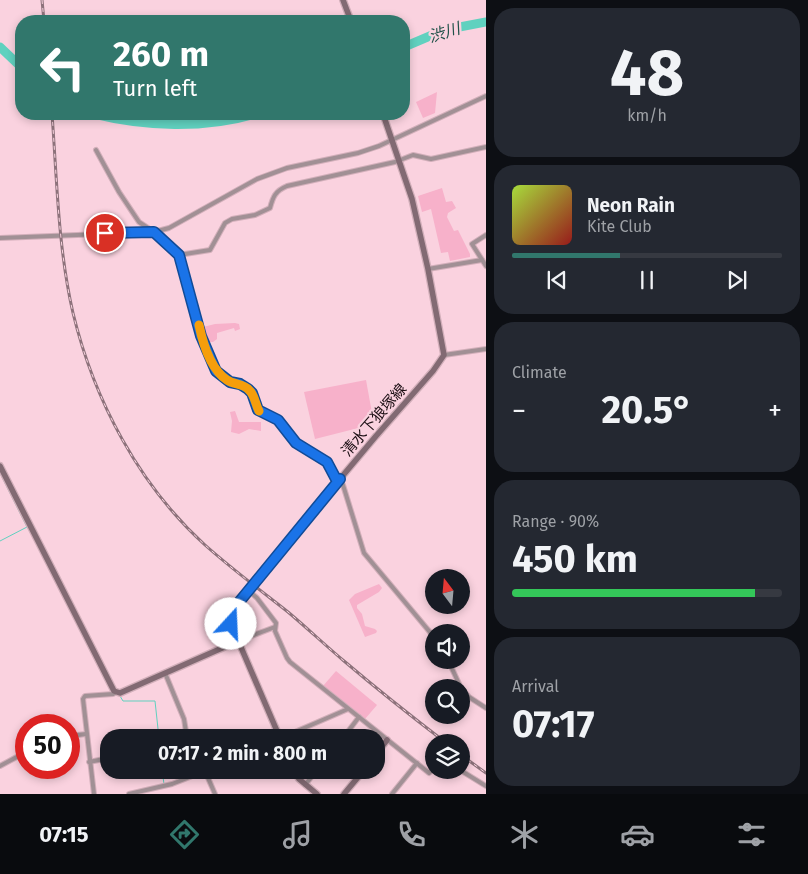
<!DOCTYPE html>
<html lang="en">
<head>
<meta charset="utf-8">
<style>
  body { margin:0; font-family:"Fira Sans","Noto Sans JP",sans-serif; background:#242831; color:#f1f3f6; height:100vh; display:flex; flex-direction:column; font-size:19px; white-space:nowrap }
  * { box-sizing:border-box; margin:0 }
  p { font-size:16px; color:#9ea1a6 }
  .icon { flex:none; width:28px; height:28px; fill:none; stroke:currentColor; stroke-width:2; stroke-linecap:round; stroke-linejoin:round }
  .map { position:relative; flex:1; overflow:hidden }
  .side { display:flex; flex-direction:column; gap:8px; padding:8px; background:#0d0f14; width:322px }
  .side>* { flex:none }
  .banner { position:absolute; left:15px; top:15px; width:395px; height:105px; border-radius:20px; box-shadow:0 2px 8px #0003; background:#31776c; color:#fff; overflow:hidden }
  .needle { width:32px; rotate:344deg }
  .buttons { position:absolute; left:425px; top:569px; display:grid; gap:10px }
  .buttons a { display:grid; place-items:center; width:45px; height:45px; border-radius:50%; background:#171b24; box-shadow:0 2px 8px #0003; font-size:25px }
  .speed { position:absolute; left:15px; top:714px; display:flex; gap:10px; font-size:25px; font-weight:700; text-align:center }
  .speed>* { display:grid; place-content:center; width:65px; height:65px; border-radius:50%; background:#171b24; box-shadow:0 2px 8px #0003; line-height:1 }
  .speed .limit { border:8px solid #d22; background:#fff; color:#111 }
  .pin { position:absolute; display:grid; place-items:center; width:42px; height:42px; color:#fff; margin:-21px; border:2px solid #fff; border-radius:50%; box-shadow:0 1px 5px #0007 }
  .me { position:absolute; width:55px; margin:-28px; rotate:20deg; stroke-linejoin:round; filter:drop-shadow(0 0 4px #0008) }
  .turn { display:flex; align-items:center; gap:18px; height:105px; padding:0 15px; font-size:22px }
  .turn .icon { width:65px; height:65px; stroke-width:2.5 }
  .turn b { display:block; font-size:35px; line-height:42px }
  .big { font-size:38px; font-weight:700; line-height:1.1 }
  .side .tile { flex:1; display:flex; flex-direction:column; justify-content:center; gap:8px; min-width:0; padding:0 18px; border-radius:20px; background:#242831 }
  .side .dial { align-items:center; gap:0 }
  .dial b { font-size:65px; line-height:1 }
  .song { display:flex; align-items:center; gap:15px }
  .cover { width:60px; height:60px; border-radius:8px; background:linear-gradient(135deg,hsl(80 70% 55%),hsl(0 70% 35%)) }
  .played { height:5px; border-radius:2px; background:linear-gradient(90deg,#31776c 40%,#363941 40%) }
  .keys { display:flex; justify-content:space-around; direction:ltr }
  .heat { display:flex; justify-content:space-between; align-items:center; font-size:28px; direction:ltr }
  .charge { height:8px; border-radius:4px; background:linear-gradient(90deg,#34c759 90%,#363941 0) }
  .trip { position:absolute; left:100px; top:729px; width:285px; height:50px; border-radius:20px; background:#171b24; box-shadow:0 2px 8px #0003; font-weight:700; line-height:50px; text-align:center }
  .tab-bar { display:flex; height:80px; justify-content:space-around; align-items:center; background:#090b0e; color:#9ea1a6 }
  .tab-bar .icon { width:35px; height:35px }
  .tab-bar .active { color:#31776c }
  .tab-bar b { font-size:22px; color:#f1f3f6 }
  main { display:flex; flex:1; min-height:0 }
  .map>svg:first-child { display:block }
</style>
</head>
<body>
<main>
<div class="map">
<svg width="486" height="794" viewBox="0 0 486 794">
  <rect width="100%" height="100%" fill="#fad2df"/>
  <g fill="#f7b1ca">
    <path d="M437,92L435,113L423,118L416,102Z"/>
    <path d="M442,188L446,202L452,201L456,208L448,213L447,217L454,231L458,230L470,254V257L450,261L448,252L441,253L431,209L422,212L418,196Z"/>
    <path d="M235,323L239,324L240,329L235,331L234,328L217,333V339L213,342H207L204,335L203,327L215,324Z"/>
    <path d="M366,380L374,424L315,439L304,392Z"/>
    <path d="M235,411L239,422H261V431L249,429L239,434L231,432L232,421L230,412Z"/>
    <path d="M379,584L382,588L379,592L357,605V608L362,614L365,626L375,629L377,631L376,633L365,637L349,600L355,594Z"/>
    <path d="M336,671L377,705L365,719L323,686Z"/>
  </g>
  <g fill="none" stroke-linecap="round" stroke-linejoin="round">
    <g stroke="#60d1bf" stroke-width="1">
      <path d="M0,473L27,527L0,541"/>
      <path d="M120,696L123,701H155L159,738"/>
      <path d="M162,770L164,784"/>
    </g>
    <g stroke="#60d1bf" stroke-width="9">
      <path d="M0,47L21,67"/>
      <path d="M404,47L444,30L486,22"/>
      <path d="M93,114C145,127 204,129 255,114"/>
    </g>
    <defs>
      <g id="street">
        <path d="M96,150L119,192L139,222L154,232L179,255L201,336L216,371L230,382L240,384L248,389L252,393L258,410L278,420L296,443L327,462L336,479H340L343,485L364,553L434,637"/>
        <path d="M486,235L472,244L486,266"/>
        <path d="M0,238L154,232L169,228L257,179L287,168L358,153L379,146L486,96"/>
        <path d="M179,255L210,250L225,223L232,219L255,215L270,208C273,197 275,191 287,186L395,162L413,155L431,159L486,147"/>
        <path d="M428,269L482,260"/>
        <path d="M444,355L486,349"/>
        <path d="M248,590L257,598L276,623L275,631L287,658L290,662L429,773L434,768"/>
        <path d="M238,641L275,627"/>
        <path d="M448,660L461,688"/>
        <path d="M165,673L184,719L187,738"/>
        <path d="M461,688L469,697L486,708"/>
        <path d="M69,736L86,734"/>
        <path d="M281,738L348,709"/>
        <path d="M343,738L359,717"/>
        <path d="M89,762L109,758"/>
        <path d="M0,766L26,752"/>
        <path d="M460,770L486,786"/>
        <path d="M305,785L317,770"/>
        <path d="M94,794L83,699L85,696L113,694L116,692"/>
        <path d="M129,794L172,784L205,771L215,794"/>
        <path d="M392,794L417,763"/>
      </g>
      <g id="secondary">
        <path d="M343,0L351,21"/>
        <path d="M0,466L114,691L120,693L238,641"/>
        <path d="M280,738L231,624V616L235,607L252,584L376,436L433,371L444,355L428,269L412,199L383,114"/>
        <path d="M376,754L387,740"/>
        <path d="M294,770L299,779L317,794"/>
        <path d="M344,794L364,770"/>
      </g>
    </defs>
    <use href="#street" stroke="#d2afba" stroke-width="6"/>
    <use href="#secondary" stroke="#d2afba" stroke-width="8"/>
    <use href="#street" stroke="#a19095" stroke-width="4"/>
    <use href="#secondary" stroke="#826a73" stroke-width="5.5"/>
    <defs>
      <g id="rail">
        <path d="M42,0L44,21"/>
        <path d="M52,114C57,180 58,248 73,313C94,400 139,485 205,545C232,569 260,590 288,612C307,628 325,645 344,661C377,689 411,716 445,742"/>
        <path d="M461,755L486,773"/>
      </g>
    </defs>
    <use href="#rail" stroke="#8d727b" stroke-width="3"/>
    <use href="#rail" stroke="#fad2df" stroke-width="1" stroke-dasharray="4" stroke-linecap="butt"/>
  </g>
  <g fill="none" stroke-linecap="round" stroke-linejoin="round">
    <defs>
      <path id="route" d="M105,233L154,232L179,255L201,336L216,371L230,382L240,384L248,389L252,393L258,410L278,420L296,443L327,462L336,479H340L235,607L231,616V624"/>
    </defs>
    <use href="#route" stroke="#114b97" stroke-width="12"/>
    <use href="#route" stroke="#1a73e8" stroke-width="9"/>
    <path stroke="#f59e0b" stroke-width="9" d="M199,325C203,344 210,369 227,380C234,385 243,383 249,390C255,395 255,404 259,411"/>
  </g>
  <g text-anchor="middle" stroke-width="4.5" stroke-linejoin="round" paint-order="stroke">
    <g font-size="15" fill="#1c0f14" stroke="#fad2df">
      <text transform="translate(374 420) rotate(-49)" y="5">清水下狼塚線</text>
    </g>
    <g font-size="16" font-style="italic" fill="#205149" stroke="#fad2df">
      <text transform="translate(444 32) rotate(-17)" y="6">渋川</text>
    </g>
  </g>
</svg>
<div class="buttons">
<a><svg class="needle" viewBox="-14 -14 28 28"><path d="M0-13l5 13h-10z" fill="#e53935"/><path d="M0 13l5-13h-10z" fill="#9ea1a6"/></svg></a>
<a><svg class="icon" aria-label="sound" viewBox="0 0 24 24"><path d="M4 9h4l5-4v14l-5-4H4zM17 9q2 3 0 6"/></svg></a>
<a><svg class="icon" aria-label="search" viewBox="0 0 24 24"><circle cx="10" cy="10" r="6"/><path d="M15 15l6 6"/></svg></a>
<a><svg class="icon" aria-label="layers" viewBox="0 0 24 24"><path d="M12 4l9 5-9 5-9-5zM3 14l9 5 9-5"/></svg></a>
</div>
<div class="speed"><div class="limit">50</div></div>
<div class="pin" style="left:105px;top:233px;background:#d93025"><svg class="icon" aria-label="arrive" viewBox="0 0 24 24"><path d="M6 21V4h12l-3 4 3 4H6"/></svg></div>
<svg class="me" style="left:231px;top:624px" viewBox="-20 -20 40 40"><circle r="19" fill="#fff"/><path d="M0-13L10 11 0 6-10 11z" fill="#1a73e8"/></svg>
<div class="trip">07:17 · 2 min · 800 m</div>
<div class="banner">
<div class="turn"><svg class="icon" aria-label="left" viewBox="0 0 24 24"><path d="M17 20v-9H6M10 6l-5 5 5 5"/></svg><div><b>260 m</b>Turn left</div></div>
</div>
</div>
<section class="side">
<div class="tile dial"><b>48</b><p>km/h</p></div>
<div class="tile">
<div class="song"><i class="cover"></i><div><b>Neon Rain</b><p>Kite Club</p></div></div>
<div class="played"></div>
<div class="keys"><svg class="icon" aria-label="previous" viewBox="0 0 24 24"><path d="M18 5L8 12l10 7zM5 5v14"/></svg><svg class="icon" aria-label="pause" viewBox="0 0 24 24"><path d="M8 5v14M16 5v14"/></svg><svg class="icon" aria-label="next" viewBox="0 0 24 24"><path d="M6 5l10 7-10 7zM19 5v14"/></svg></div>
</div>
<div class="tile"><p>Climate</p>
<div class="heat"><a>−</a><b class="big">20.5°</b><a>+</a></div>
</div>
<div class="tile"><p>Range · 90%</p><b class="big">450 km</b><div class="charge"></div></div>
<div class="tile"><p>Arrival</p><b class="big">07:17</b></div>
</section>
</main>
<nav class="tab-bar">
<b>07:15</b>
<svg class="icon active" aria-label="directions" viewBox="0 0 24 24"><path d="M12 3l9 9-9 9-9-9zM9 14v-3h6M13 9l2 2-2 2"/></svg>
<svg class="icon" aria-label="music" viewBox="0 0 24 24"><path d="M9 18V5l10-2v13"/><circle cx="6" cy="18" r="3"/><circle cx="16" cy="16" r="3"/></svg>
<svg class="icon" aria-label="phone" viewBox="0 0 24 24"><path d="M5 4h4l2 5-3 2q2 4 5 5l2-3 5 2v4C11 20 4 13 5 4z"/></svg>
<svg class="icon" aria-label="climate" viewBox="0 0 24 24"><path d="M12 3v18M4 7l16 10M4 17L20 7"/></svg>
<svg class="icon" aria-label="car" viewBox="0 0 24 24"><path d="M5 17H2v-5l4-1 3-4h7l3 4 3 1v5h-3M9 17h6M6 11h13"/><circle cx="7" cy="17" r="2"/><circle cx="17" cy="17" r="2"/></svg>
<svg class="icon" aria-label="filters" viewBox="0 0 24 24"><path d="M4 7h16M4 17h16"/><circle cx="9" cy="7" r="2"/><circle cx="15" cy="17" r="2"/></svg>
</nav>
</body>
</html>
